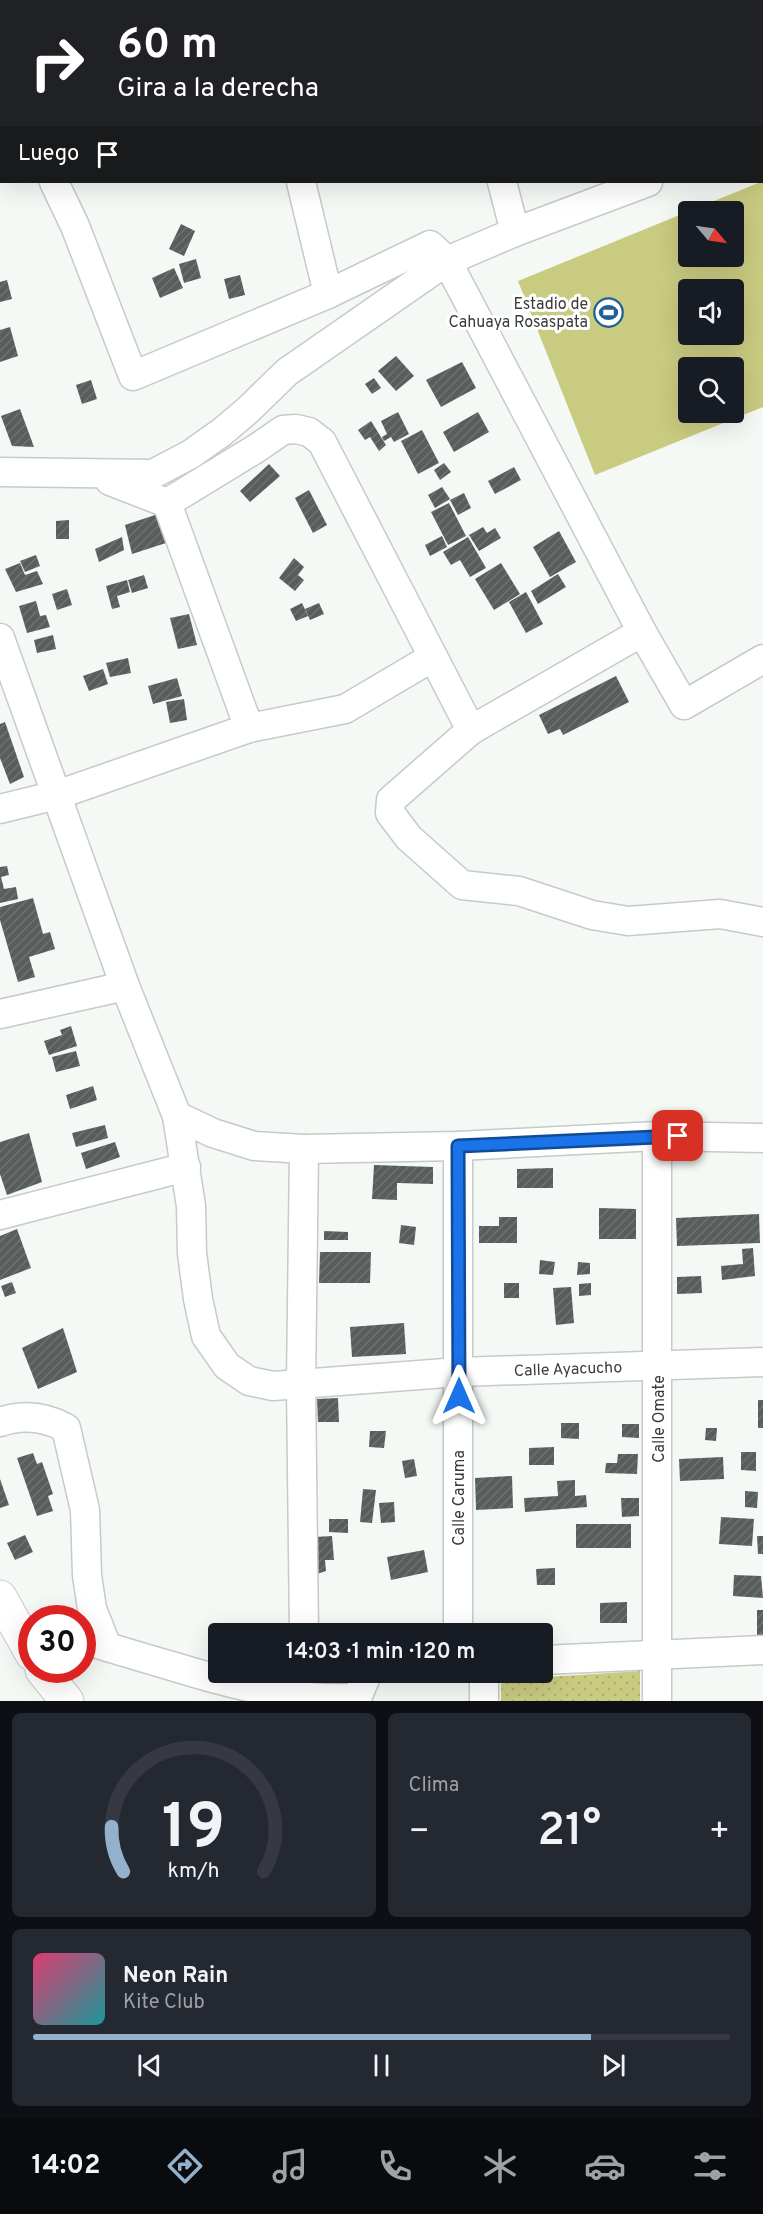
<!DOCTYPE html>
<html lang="es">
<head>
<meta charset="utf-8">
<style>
  body { margin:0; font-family:Overpass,sans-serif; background:#242831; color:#f1f3f6; height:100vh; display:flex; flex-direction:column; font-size:22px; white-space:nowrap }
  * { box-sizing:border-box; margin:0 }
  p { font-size:20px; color:#9ea1a6 }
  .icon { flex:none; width:33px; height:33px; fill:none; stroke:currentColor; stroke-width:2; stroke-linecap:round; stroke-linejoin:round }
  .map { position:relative; height:1701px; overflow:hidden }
  .sheet { display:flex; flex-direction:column; gap:12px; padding:12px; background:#0d0f14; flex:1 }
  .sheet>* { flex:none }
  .guide { position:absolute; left:0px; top:0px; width:764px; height:183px; box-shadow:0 6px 24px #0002; background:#202124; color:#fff; overflow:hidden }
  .needle { width:39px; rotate:119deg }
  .tools { position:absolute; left:678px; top:201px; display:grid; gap:12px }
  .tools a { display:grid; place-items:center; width:66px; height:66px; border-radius:6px; background:#171b24; box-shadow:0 6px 24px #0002; font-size:30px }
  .speed { position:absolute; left:18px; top:1605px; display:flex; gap:12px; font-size:30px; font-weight:700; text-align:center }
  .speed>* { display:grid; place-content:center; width:78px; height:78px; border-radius:50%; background:#171b24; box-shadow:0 6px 24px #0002; line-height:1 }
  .speed .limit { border:9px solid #d22; background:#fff; color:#111 }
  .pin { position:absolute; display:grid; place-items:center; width:51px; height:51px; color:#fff; margin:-26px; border-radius:12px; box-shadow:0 3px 9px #0006 }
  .me { position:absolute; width:66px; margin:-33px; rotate:0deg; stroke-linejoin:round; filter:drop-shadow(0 0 4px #0008) }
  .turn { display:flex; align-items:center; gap:21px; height:126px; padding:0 18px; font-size:27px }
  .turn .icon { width:78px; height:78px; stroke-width:2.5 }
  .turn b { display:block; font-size:42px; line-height:51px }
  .then { display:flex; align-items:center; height:57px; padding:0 18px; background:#0003; gap:12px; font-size:22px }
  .big { font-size:45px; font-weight:600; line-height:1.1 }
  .sheet .widget { flex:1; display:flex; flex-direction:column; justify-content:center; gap:9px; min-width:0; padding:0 21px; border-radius:9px; background:#242831 }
  .sheet .dial { align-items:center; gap:0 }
  .dial svg { height:156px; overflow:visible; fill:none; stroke:#363941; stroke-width:7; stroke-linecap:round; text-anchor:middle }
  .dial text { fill:#f1f3f6; stroke:none }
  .song { display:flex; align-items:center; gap:18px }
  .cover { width:72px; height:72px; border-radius:9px; background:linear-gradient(135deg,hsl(340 70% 55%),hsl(180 70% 35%)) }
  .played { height:6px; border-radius:3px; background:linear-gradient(90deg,#93b1cb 80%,#363941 80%) }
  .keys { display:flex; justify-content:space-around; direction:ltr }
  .heat { display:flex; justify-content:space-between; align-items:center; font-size:33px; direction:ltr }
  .sheet .tiles { flex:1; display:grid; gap:12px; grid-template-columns:1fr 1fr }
  .widget:last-child { grid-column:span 2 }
  .trip { position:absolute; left:208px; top:1623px; width:345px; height:60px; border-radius:6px; background:#171b24; box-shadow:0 6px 24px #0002; font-weight:600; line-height:60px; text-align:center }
  .tabs { display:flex; height:96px; justify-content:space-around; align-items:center; background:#090b0e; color:#9ea1a6 }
  .tabs .icon { width:42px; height:42px }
  .tabs .selected { color:#93b1cb }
  .tabs b { font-size:27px; color:#f1f3f6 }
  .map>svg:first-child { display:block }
</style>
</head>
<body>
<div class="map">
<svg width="763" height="1701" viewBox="0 0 763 1701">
  <defs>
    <pattern id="park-dots" width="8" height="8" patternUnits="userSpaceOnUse" patternTransform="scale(1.5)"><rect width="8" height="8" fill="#c9cb80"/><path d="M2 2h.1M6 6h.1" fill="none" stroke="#adaf6f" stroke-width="1.8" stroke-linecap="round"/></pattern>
    <pattern id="building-hatch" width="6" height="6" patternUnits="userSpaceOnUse" patternTransform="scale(1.5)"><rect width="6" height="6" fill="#585e5b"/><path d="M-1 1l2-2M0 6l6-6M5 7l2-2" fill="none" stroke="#6e7270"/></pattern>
  </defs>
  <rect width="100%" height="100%" fill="#f4f9f5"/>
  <path fill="url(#park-dots)" d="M640,1671V1701H501V1680Z"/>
  <path fill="#c9cb80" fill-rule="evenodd" d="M763,181V407L595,475L518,281ZM688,212H734V256H688ZM688,290H734V334H688ZM688,368H734V412H688Z"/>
  <g fill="url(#building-hatch)">
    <path d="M181,224L195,231L184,256L169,249Z"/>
    <path d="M196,259L201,278L184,283L179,264Z"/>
    <path d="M174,268L183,288L160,298L152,278Z"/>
    <path d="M240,275L245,295L229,299L224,279Z"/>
    <path d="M7,280L12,299L0,302V282Z"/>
    <path d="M10,327L18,356L0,362V330Z"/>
    <path d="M396,356L414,376L396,391L378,371Z"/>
    <path d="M462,362L476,388L441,407L426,380Z"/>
    <path d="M374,378L381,388L372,394L365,384Z"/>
    <path d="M91,380L97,399L82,404L76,385Z"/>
    <path d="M20,409L34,447L12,446L1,416Z"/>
    <path d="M398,412L409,434L394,442L391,437L384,441L382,437L387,434L381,421Z"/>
    <path d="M478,412L489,432L454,452L443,432Z"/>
    <path d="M371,421L386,445L379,451L370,437L365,440L358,430Z"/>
    <path d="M422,430L439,463L418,474L401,441Z"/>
    <path d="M444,463L451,472L440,480L434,470Z"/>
    <path d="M269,464L280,476L250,502L240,491Z"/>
    <path d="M514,467L521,480L495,494L488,481Z"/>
    <path d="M442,487L450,499L435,508L428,495Z"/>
    <path d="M309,490L327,525L313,533L295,498Z"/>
    <path d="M464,493L471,508L458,515L450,500Z"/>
    <path d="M449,503L466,536L448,545L431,512Z"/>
    <path d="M158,514L166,543L132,554L125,525Z"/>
    <path d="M69,520V539H56V521Z"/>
    <path d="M483,527L487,533L495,528L501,538L479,551L469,535Z"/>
    <path d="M559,531L576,562L550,577L533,547Z"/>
    <path d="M442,536L447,547L430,556L425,545Z"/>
    <path d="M122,537L124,550L99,562L95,549Z"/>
    <path d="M468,537L486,568L470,577L460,560L451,565L443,552Z"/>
    <path d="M36,555L40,566L25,572L20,561Z"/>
    <path d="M294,558L304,567L298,575L304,580L295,591L279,578Z"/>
    <path d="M20,563L25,575L37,571L43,584L16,592L5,569Z"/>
    <path d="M501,563L520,594L494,610L475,579Z"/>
    <path d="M558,574L566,587L538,604L531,591Z"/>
    <path d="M144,575L148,588L132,593L128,580Z"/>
    <path d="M127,580L130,592L117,596L120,607L112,609L106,586Z"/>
    <path d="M67,589L72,605L57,610L52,594Z"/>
    <path d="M526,592L543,624L526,633L509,602Z"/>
    <path d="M36,601L40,616L46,615L50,627L27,633L19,606Z"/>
    <path d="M302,603L308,616L296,621L290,609Z"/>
    <path d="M319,603L324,614L310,620L305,609Z"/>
    <path d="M189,614L197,645L178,649L170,618Z"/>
    <path d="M53,635L56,649L37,653L34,640Z"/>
    <path d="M128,658L131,673L110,677L106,663Z"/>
    <path d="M103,669L108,684L89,691L83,676Z"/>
    <path d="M616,676L629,702L563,735L560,729L548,734L539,715Z"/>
    <path d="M177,678L182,696L153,704L148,686Z"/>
    <path d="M184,699L187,720L170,723L166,702Z"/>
    <path d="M5,722L24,777L10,784L0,758V724Z"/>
    <path d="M7,866L9,875L1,877L4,889L16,887L18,899L0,903V867Z"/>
    <path d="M33,898L43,934L50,932L55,949L29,957L35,977L18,982L0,920V907Z"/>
    <path d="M71,1026L77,1046L49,1055L44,1041L62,1035L60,1030Z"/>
    <path d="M76,1051L80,1066L56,1072L52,1057Z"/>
    <path d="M93,1086L97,1100L70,1109L66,1095Z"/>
    <path d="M105,1125L108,1138L76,1147L72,1133Z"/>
    <path d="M29,1133L42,1182L7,1195L0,1174V1142Z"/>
    <path d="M115,1142L120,1157L86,1169L81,1153Z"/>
    <path d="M374,1165L433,1167V1184L397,1183V1200L372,1199Z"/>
    <path d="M553,1168V1188H517V1169Z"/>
    <path d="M599,1208L636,1209V1239H599Z"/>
    <path d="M759,1214L760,1243L677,1246L676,1218Z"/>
    <path d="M499,1217H517V1243H479V1226H499Z"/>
    <path d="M401,1225L416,1227L414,1245L399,1243Z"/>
    <path d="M17,1229L31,1268L0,1280V1236Z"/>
    <path d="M324,1231L348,1232V1240H324Z"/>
    <path d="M753,1248L755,1276L722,1280L721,1266L743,1264L742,1249Z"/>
    <path d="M320,1252H371L370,1283H319Z"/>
    <path d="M540,1260L555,1262L553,1275L539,1274Z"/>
    <path d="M578,1262L590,1263V1274L577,1275Z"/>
    <path d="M701,1276L702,1293L677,1294V1277Z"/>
    <path d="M12,1282L16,1293L5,1297L1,1286Z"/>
    <rect x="504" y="1283" width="15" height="15"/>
    <path d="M591,1283V1295L579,1296V1284Z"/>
    <path d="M571,1287L574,1323L556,1325L553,1288Z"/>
    <path d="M404,1323L406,1354L352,1357L350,1327Z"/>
    <path d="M63,1328L77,1372L38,1389L22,1348Z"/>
    <path d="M338,1398L339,1422H318L317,1399Z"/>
    <rect x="758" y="1400" width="5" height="28"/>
    <path d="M561,1423H579V1439L561,1438Z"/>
    <path d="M622,1424H639V1438L622,1437Z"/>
    <path d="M706,1428H717L716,1441L705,1440Z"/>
    <path d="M370,1431H386L384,1448L369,1447Z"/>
    <path d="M554,1447V1465H529V1448Z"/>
    <path d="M741,1452H756V1471L741,1470Z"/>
    <path d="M33,1453L37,1464L42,1462L53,1494L48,1496L53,1511L37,1516L17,1458Z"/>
    <path d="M618,1454H638L637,1474L605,1473L606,1463H617Z"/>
    <path d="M723,1457L724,1479L680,1481L679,1459Z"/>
    <path d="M414,1459L417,1476L405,1478L402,1461Z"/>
    <path d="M512,1476L513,1508L476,1510L475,1478Z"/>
    <path d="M0,1479L9,1505L0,1508Z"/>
    <path d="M575,1480V1496L586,1495L587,1507L525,1512L524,1498L558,1496L557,1481Z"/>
    <path d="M363,1489L376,1490L372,1523L360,1522Z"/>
    <path d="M745,1491L758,1492L757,1508L745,1507Z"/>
    <path d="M621,1498H639V1516L622,1517Z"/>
    <path d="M394,1502L395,1522L381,1523L379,1503Z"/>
    <path d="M721,1517L754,1519L752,1546L719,1544Z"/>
    <path d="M329,1519H348V1533L329,1532Z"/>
    <rect x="576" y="1524" width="55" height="24"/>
    <path d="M25,1535L33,1552L15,1560L7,1543Z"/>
    <path d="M332,1536L334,1560H325L326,1571L317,1574L315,1537Z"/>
    <path d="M757,1536H763V1554H758Z"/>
    <path d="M424,1550L428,1572L391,1580L387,1557Z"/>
    <path d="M555,1568V1585H537L536,1569Z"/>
    <path d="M734,1575L761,1576L763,1598L733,1596Z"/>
    <path d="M627,1602V1623H600V1603Z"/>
    <rect x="757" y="1610" width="6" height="30"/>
  </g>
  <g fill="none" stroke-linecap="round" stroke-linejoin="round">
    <defs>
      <g id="street">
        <path d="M61,0V2"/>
        <path d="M257,0L258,2"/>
        <path d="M456,0L457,2"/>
        <path d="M664,0L665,2"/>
        <path d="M527,2L531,0"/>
        <path d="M0,71L2,73"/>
        <path d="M762,137H763"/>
        <path d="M0,148L2,147"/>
        <path d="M54,182L75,226L133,376L328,294L430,245L447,261L642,632L684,705L763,659"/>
        <path d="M301,182L328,294"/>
        <path d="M502,182L515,232"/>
        <path d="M0,472L153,474L191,454L222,432L248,410L287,372L447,261L515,232L648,182"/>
        <path d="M110,481L167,503L249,728"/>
        <path d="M167,503L257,448L283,430L296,429L309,432L322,442L471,730"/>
        <path d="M642,632L471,730L391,800L390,813L409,838L462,885L519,891L592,915L628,921L720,914L763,922"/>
        <path d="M0,638L125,986L177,1116L191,1206L192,1253L198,1299L206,1336L227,1366L249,1381L273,1386L459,1372L763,1362"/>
        <path d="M0,809L57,795L249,728L345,709L433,657"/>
        <path d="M0,1014L125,986"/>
        <path d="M177,1116L213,1133L254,1146L304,1149L458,1146L657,1136L763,1138"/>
        <path d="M657,1136V1701"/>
        <path d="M0,1215L186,1167"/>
        <path d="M0,1422C23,1414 44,1416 66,1428L85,1510L87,1575L92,1609L107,1647"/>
        <path d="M304,1634L301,1385L304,1149"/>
        <path d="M458,1634V1146"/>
        <path d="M82,1639C113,1649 144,1658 175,1667C234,1685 295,1701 357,1698L368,1672"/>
        <path d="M543,1660L763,1650"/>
        <path d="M484,1701V1672"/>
      </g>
      <g id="secondary">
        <path d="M0,1597L32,1654"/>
        <path d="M42,1670L67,1701"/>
      </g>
    </defs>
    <use href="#street" stroke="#c6cbc7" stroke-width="31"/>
    <use href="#secondary" stroke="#c6cbc7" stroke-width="35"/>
    <use href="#street" stroke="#fff" stroke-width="28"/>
    <use href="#secondary" stroke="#fff" stroke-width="33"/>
  </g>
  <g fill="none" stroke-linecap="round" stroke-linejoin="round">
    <defs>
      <path id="route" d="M459,1396L458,1146L678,1136"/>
    </defs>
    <use href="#route" stroke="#114b97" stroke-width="15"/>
    <use href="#route" stroke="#1a73e8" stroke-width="10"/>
  </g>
  <defs>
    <symbol id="stadium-ring" viewBox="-11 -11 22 22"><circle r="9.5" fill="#fff" stroke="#206096" stroke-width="1.5"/><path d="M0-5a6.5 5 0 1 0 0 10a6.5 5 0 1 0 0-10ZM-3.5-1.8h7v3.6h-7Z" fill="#206096"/></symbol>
  </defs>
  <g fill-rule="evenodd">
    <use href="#stadium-ring" x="592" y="296" width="33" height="33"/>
  </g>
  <g text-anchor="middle" stroke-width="6" stroke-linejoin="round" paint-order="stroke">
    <g font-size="16" fill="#3a3c3a" stroke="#fff" text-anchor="end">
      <text x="588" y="309">Estadio de<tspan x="588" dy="18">Cahuaya Rosaspata</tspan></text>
    </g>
    <g font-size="16" fill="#3a3c3a" stroke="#fff">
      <text transform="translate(568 1368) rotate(-2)" y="6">Calle Ayacucho</text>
      <text transform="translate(658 1419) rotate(-90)" y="6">Calle Omate</text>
      <text transform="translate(458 1498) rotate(-90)" y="6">Calle Caruma</text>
    </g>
  </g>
</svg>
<div class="tools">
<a><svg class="needle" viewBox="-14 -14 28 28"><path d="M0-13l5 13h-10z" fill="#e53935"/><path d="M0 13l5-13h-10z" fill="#9ea1a6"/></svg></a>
<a><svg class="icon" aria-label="sound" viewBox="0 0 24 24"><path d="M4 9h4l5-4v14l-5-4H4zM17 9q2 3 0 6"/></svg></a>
<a><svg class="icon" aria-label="search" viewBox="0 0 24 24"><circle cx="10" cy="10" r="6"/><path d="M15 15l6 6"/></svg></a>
</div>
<div class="speed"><div class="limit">30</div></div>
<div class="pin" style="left:678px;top:1136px;background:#d93025"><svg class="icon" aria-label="arrive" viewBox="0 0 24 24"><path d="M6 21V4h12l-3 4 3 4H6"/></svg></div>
<svg class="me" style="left:459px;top:1396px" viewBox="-20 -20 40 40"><path d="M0-17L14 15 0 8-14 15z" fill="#1a73e8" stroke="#fff" stroke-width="4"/></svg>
<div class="trip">14:03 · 1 min · 120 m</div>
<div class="guide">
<div class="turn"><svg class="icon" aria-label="right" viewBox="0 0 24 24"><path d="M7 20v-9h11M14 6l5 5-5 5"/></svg><div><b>60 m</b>Gira a la derecha</div></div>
<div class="then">Luego<svg class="icon" aria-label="arrive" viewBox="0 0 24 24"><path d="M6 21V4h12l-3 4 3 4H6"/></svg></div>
</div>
</div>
<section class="sheet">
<div class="tiles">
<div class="widget dial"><svg viewBox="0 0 100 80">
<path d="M14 69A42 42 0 1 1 86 69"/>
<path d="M14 69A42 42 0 0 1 8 46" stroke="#93b1cb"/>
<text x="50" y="56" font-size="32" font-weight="700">19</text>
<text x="50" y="72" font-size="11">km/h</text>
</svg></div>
<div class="widget"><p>Clima</p>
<div class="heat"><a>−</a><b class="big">21°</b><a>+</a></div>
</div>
<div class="widget">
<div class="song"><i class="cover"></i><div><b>Neon Rain</b><p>Kite Club</p></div></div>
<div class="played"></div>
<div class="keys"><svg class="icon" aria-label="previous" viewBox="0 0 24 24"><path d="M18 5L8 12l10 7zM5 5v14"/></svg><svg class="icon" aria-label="pause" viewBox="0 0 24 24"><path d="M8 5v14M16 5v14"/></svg><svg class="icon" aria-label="next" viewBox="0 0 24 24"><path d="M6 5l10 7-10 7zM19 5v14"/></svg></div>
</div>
</div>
</section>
<nav class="tabs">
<b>14:02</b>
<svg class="icon selected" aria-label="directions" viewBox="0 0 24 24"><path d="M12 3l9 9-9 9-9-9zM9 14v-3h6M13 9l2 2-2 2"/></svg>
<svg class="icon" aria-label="music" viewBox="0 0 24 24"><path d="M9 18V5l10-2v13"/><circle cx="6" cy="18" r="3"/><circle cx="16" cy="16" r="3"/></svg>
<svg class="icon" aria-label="phone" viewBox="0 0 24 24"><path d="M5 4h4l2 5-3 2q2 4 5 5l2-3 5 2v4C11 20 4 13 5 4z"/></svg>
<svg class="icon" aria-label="climate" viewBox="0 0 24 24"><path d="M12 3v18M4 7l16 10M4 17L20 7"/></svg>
<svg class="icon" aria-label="car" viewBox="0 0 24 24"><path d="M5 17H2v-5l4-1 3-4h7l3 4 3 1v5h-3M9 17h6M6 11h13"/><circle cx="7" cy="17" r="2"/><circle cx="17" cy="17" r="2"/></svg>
<svg class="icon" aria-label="filters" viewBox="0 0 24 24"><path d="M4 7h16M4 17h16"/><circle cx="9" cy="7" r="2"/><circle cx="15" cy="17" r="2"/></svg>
</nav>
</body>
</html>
